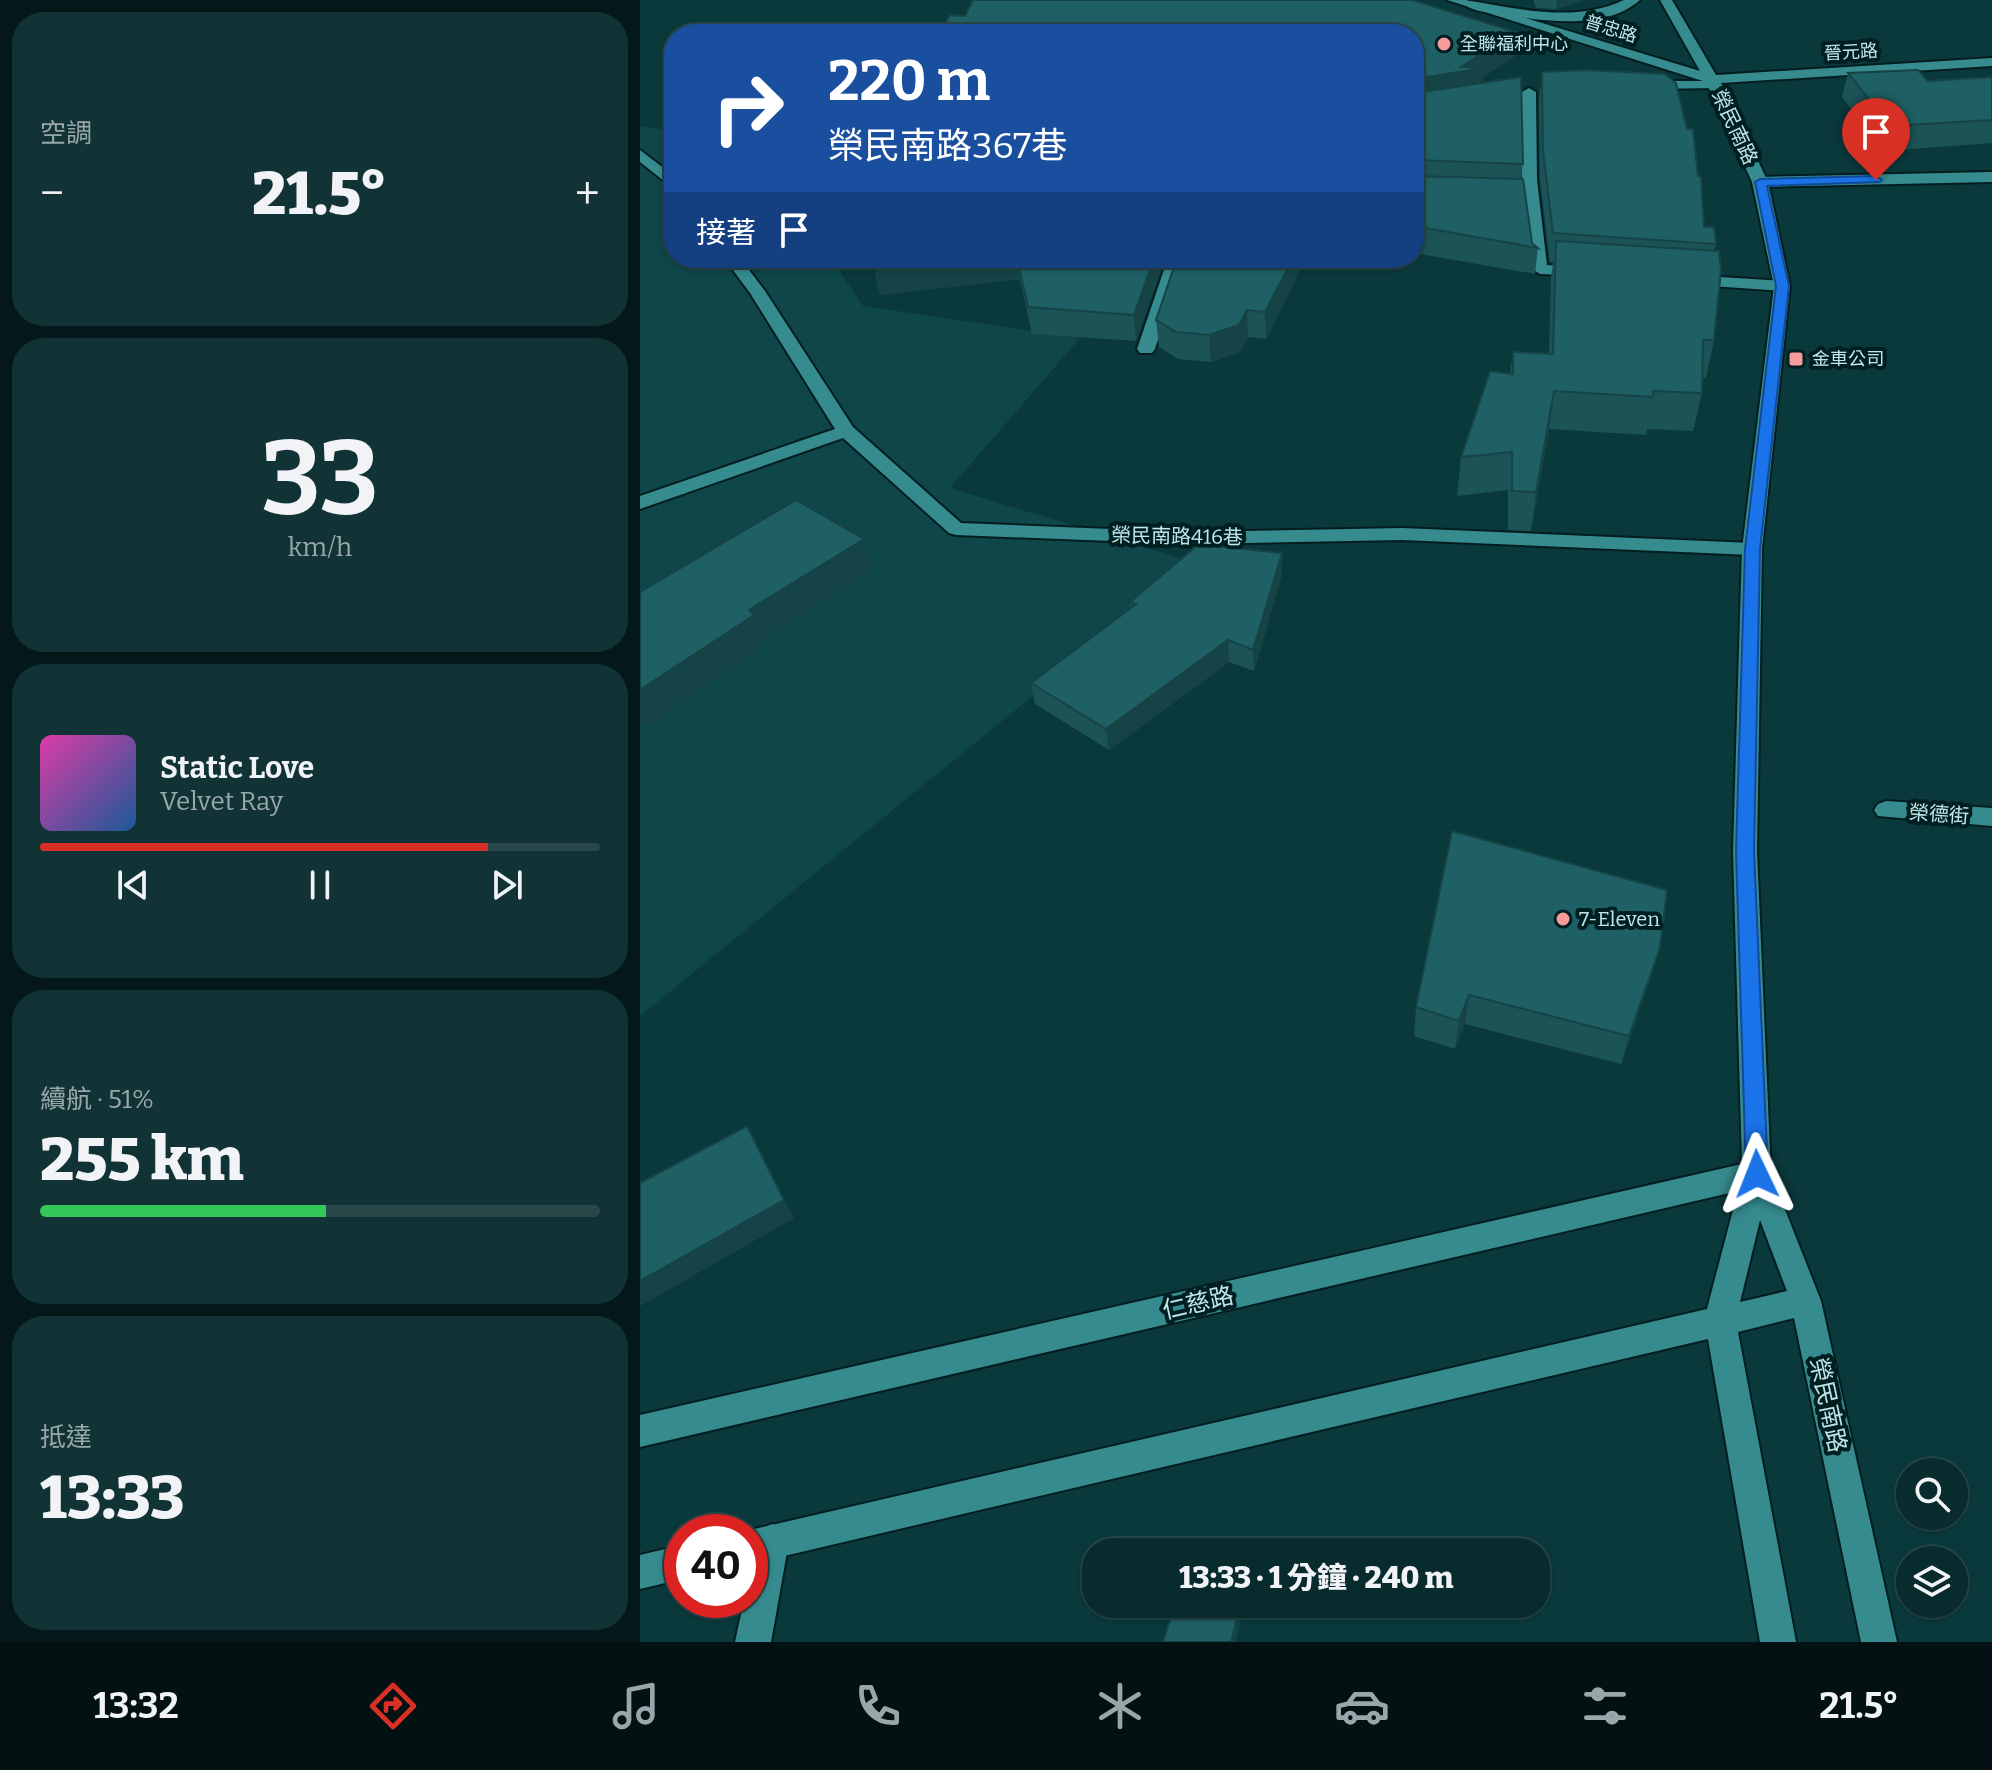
<!DOCTYPE html>
<html lang="zh-TW">
<head>
<meta charset="utf-8">
<style>
  body { margin:0; font-family:Bitter,"Noto Sans TC",serif; background:#113335; color:#f1f3f6; height:100vh; display:flex; flex-direction:column; font-size:30px; white-space:nowrap }
  * { box-sizing:border-box; margin:0 }
  p { font-size:26px; color:#98a7aa }
  .icon { flex:none; width:44px; height:44px; fill:none; stroke:currentColor; stroke-width:2; stroke-linecap:round; stroke-linejoin:round }
  .map { position:relative; flex:1; overflow:hidden }
  .side { display:flex; flex-direction:column; gap:12px; padding:12px; background:#041819; width:640px }
  .side>* { flex:none }
  .hud { position:absolute; left:24px; top:24px; width:760px; height:244px; border-radius:32px; box-shadow:0 2px 6px #0004,0 0 0 2px #294749; background:#1a4fa0; color:#fff; overflow:hidden }
  .controls { position:absolute; left:1256px; top:1458px; display:grid; gap:16px }
  .controls a { display:grid; place-items:center; width:72px; height:72px; border-radius:50%; background:#082b2d; box-shadow:0 2px 6px #0004,0 0 0 2px #294749; font-size:40px }
  .speed { position:absolute; left:24px; top:1514px; display:flex; gap:16px; font-size:40px; font-weight:700; text-align:center }
  .speed>* { display:grid; place-content:center; width:104px; height:104px; border-radius:50%; background:#082b2d; box-shadow:0 2px 6px #0004,0 0 0 2px #294749; line-height:1 }
  .speed .limit { border:12px solid #d22; background:#fff; color:#111 }
  .pin { position:absolute; display:grid; place-items:center; width:68px; height:68px; color:#fff; margin:-82px -34px; border-radius:50% 50% 50% 0; rotate:-45deg; box-shadow:0 0 8px #0007 }
  .pin .icon { rotate:45deg }
  .me { position:absolute; width:88px; margin:-44px; rotate:358deg; stroke-linejoin:round; filter:drop-shadow(0 0 6px #0008) }
  .turn { display:flex; align-items:center; gap:28px; height:168px; padding:0 32px; font-size:36px }
  .turn .icon { width:104px; height:104px; stroke-width:2.5 }
  .turn b { display:block; font-size:56px; line-height:68px }
  .then { display:flex; align-items:center; height:76px; padding:0 32px; background:#0003; gap:16px; font-size:30px }
  .big { font-size:60px; font-weight:800; line-height:1.1 }
  .side .widget { flex:1; display:flex; flex-direction:column; justify-content:center; gap:12px; min-width:0; padding:0 28px; border-radius:32px; background:#113335 }
  .side .dial { align-items:center; gap:0 }
  .dial b { font-size:104px; line-height:1 }
  .song { display:flex; align-items:center; gap:24px }
  .cover { width:96px; height:96px; border-radius:12px; background:linear-gradient(135deg,hsl(320 70% 55%),hsl(210 70% 35%)) }
  .played { height:8px; border-radius:4px; background:linear-gradient(90deg,#d93025 80%,#294749 80%) }
  .keys { display:flex; justify-content:space-around; direction:ltr }
  .heat { display:flex; justify-content:space-between; align-items:center; font-size:44px; direction:ltr }
  .charge { height:12px; border-radius:6px; background:linear-gradient(90deg,#34c759 51%,#294749 0) }
  .trip { position:absolute; left:442px; top:1538px; width:468px; height:80px; border-radius:32px; background:#082b2d; box-shadow:0 2px 6px #0004,0 0 0 2px #294749; font-weight:800; line-height:80px; text-align:center }
  .dock { display:flex; height:128px; justify-content:space-around; align-items:center; background:#031112; color:#98a7aa }
  .dock .icon { width:56px; height:56px }
  .dock .current { color:#d93025 }
  .dock b { font-size:36px; color:#f1f3f6 }
  main { display:flex; flex:1; min-height:0 }
  .map>svg:first-child { display:block }
</style>
</head>
<body>
<main>
<section class="side">
<div class="widget"><p>空調</p>
<div class="heat"><a>−</a><b class="big">21.5°</b><a>+</a></div>
</div>
<div class="widget dial"><b>33</b><p>km/h</p></div>
<div class="widget">
<div class="song"><i class="cover"></i><div><b>Static Love</b><p>Velvet Ray</p></div></div>
<div class="played"></div>
<div class="keys"><svg class="icon" aria-label="previous" viewBox="0 0 24 24"><path d="M18 5L8 12l10 7zM5 5v14"/></svg><svg class="icon" aria-label="pause" viewBox="0 0 24 24"><path d="M8 5v14M16 5v14"/></svg><svg class="icon" aria-label="next" viewBox="0 0 24 24"><path d="M6 5l10 7-10 7zM19 5v14"/></svg></div>
</div>
<div class="widget"><p>續航 · 51%</p><b class="big">255 km</b><div class="charge"></div></div>
<div class="widget"><p>抵達</p><b class="big">13:33</b></div>
</section>
<div class="map">
<svg width="1352" height="1642" viewBox="0 0 1352 1642">
  <rect width="100%" height="100%" fill="#0a393c"/>
  <path fill="#0f4649" d="M0,126L34,131V258H191L223,306L440,338L310,488L556,563L0,1016Z"/>
  <g fill="none" stroke-linecap="round" stroke-linejoin="round">
    <defs>
      <g id="lane">
        <path d="M984,0H1000C965,31 903,21 860,14C849,12 834,12 825,5L831,1C881,9 935,23 984,0Z"/>
        <path d="M1075,81L1080,82V88L1006,89L999,85L1006,81Z"/>
        <path d="M889,88L896,92L897,180L907,265L949,268L951,272L949,276L900,274L892,269L882,180V92Z"/>
        <path d="M0,150L34,176V189L0,162Z"/>
        <path d="M1352,172V182L1120,187L1112,182L1120,177Z"/>
        <path d="M84,258H100L125,291L213,427L321,523L548,532L762,528L1112,543L1122,549L1112,555L762,540L548,544L316,535L309,533L203,438L0,509V496L195,429L110,293Z"/>
        <path d="M528,258H544L515,349L512,353H500L497,349Z"/>
        <path d="M1048,275L1142,281L1150,286L1142,291L1042,284L1040,280L1042,276Z"/>
        <path d="M1246,801L1352,808V826L1238,816L1234,810L1238,804Z"/>
      </g>
      <path id="street" d="M132,1524L144,1529L149,1541L131,1642H95L104,1600H110C110,1575 110,1552 120,1529Z"/>
      <g id="secondary">
        <path d="M807,0H826L1060,71L1020,0H1032L1076,75L1352,58V66L1081,83L1128,182L1150,286L1122,549L1117,851L1131,1174L1181,1301L1257,1642H1221L1154,1318L1098,1332L1156,1642H1120L1068,1339L110,1564V1532H105L110,1530L1067,1309L1098,1191L0,1447V1415L1102,1164L1093,851L1102,549L1134,286L1112,182L1066,82ZM1120,1220L1147,1291L1100,1302Z"/>
        <path d="M42,1545V1579L0,1589V1555Z"/>
      </g>
    </defs>
    <use href="#lane" stroke="#041e20" stroke-width="4"/>
    <use href="#street" stroke="#041e20" stroke-width="4"/>
    <use href="#secondary" stroke="#041e20" stroke-width="4"/>
    <use href="#lane" fill="#368b8f" fill-rule="evenodd"/>
    <use href="#street" fill="#368b8f" fill-rule="evenodd"/>
    <use href="#secondary" fill="#368b8f" fill-rule="evenodd"/>
  </g>
  <g fill="#1b5356">
    <path d="M893,0H944L916,9L896,8Z"/>
    <path d="M876,32L874,57L843,77L842,83L883,164L881,179L892,243L898,248L895,274L774,253V34Z"/>
    <path d="M902,72L1064,227L1076,244L1074,251V340L1066,378H1062V393L1053,431L1007,429L1006,435L909,429L891,531L868,530V490L817,496L821,457L870,374L873,352L909,353L911,278L913,262H910L900,180L899,100Z"/>
    <path d="M1208,73L1288,81L1352,77V143L1244,151L1202,97Z"/>
    <path d="M233,258H525L496,341L392,334L380,279L240,295L234,268Z"/>
    <path d="M666,258L626,339L608,337L600,352L571,362L538,359L519,347L516,320Z"/>
    <path d="M642,553V574L614,671L589,662L469,750L395,704L391,683L490,608V602Z"/>
    <path d="M1020,948L1011,977L981,1064L825,1024L815,1049L774,1036L776,1007Z"/>
  </g>
  <g fill="#164346">
    <path d="M917,0H944L916,9Z"/>
    <path d="M876,32L874,57L843,77L841,93L774,104L775,79L821,67Z"/>
    <path d="M323,258H376L380,279L240,295L234,268Z"/>
    <path d="M514,258H525L496,341L494,315Z"/>
    <path d="M653,258H666L626,339L625,312Z"/>
    <path d="M607,310L608,337L600,352L571,362L569,335Z"/>
    <path d="M914,391L909,429L891,531L896,492Z"/>
    <path d="M224,539L232,570L123,639L125,646L4,728L0,720V690L109,610Z"/>
    <path d="M642,553V574L614,671L613,650Z"/>
    <path d="M588,640L589,662L469,750L466,729Z"/>
    <path d="M1020,948L1011,977L981,1064L989,1036Z"/>
    <path d="M829,995L825,1024L815,1049L819,1021Z"/>
    <path d="M107,1126L154,1218L0,1306V1281Z"/>
    <path d="M601,1604H605L596,1642H591Z"/>
  </g>
  <g fill="#1f6064" stroke="#164346" stroke-width="2">
    <path d="M333,0H772L876,32L821,67L843,68L775,79L774,82V34H297L310,15L325,16Z"/>
    <path d="M946,70L1025,74L1036,83L1047,129H1053L1058,176H1061L1064,227H1074L1076,244L913,233L903,151L902,72Z"/>
    <path d="M1278,70L1288,81L1352,77V120L1250,126L1208,73Z"/>
    <path d="M881,77L883,164L775,160L774,166V92L776,93Z"/>
    <path d="M774,175L775,176L883,179L892,243L898,248L774,226Z"/>
    <path d="M916,241L1079,251L1081,270L1074,340H1063L1062,393L1013,391V397L914,391L896,492L872,491V452L821,457L850,371L873,374V352L913,354Z"/>
    <path d="M233,258H323L234,268Z"/>
    <path d="M377,258H514L494,315L388,307Z"/>
    <path d="M537,258H653L625,312L607,310L599,325L569,335L536,332L516,320Z"/>
    <path d="M156,500L224,539L109,610L114,615L0,690V592Z"/>
    <path d="M559,544L642,553L613,650L588,640L466,729L391,683L496,604L490,602Z"/>
    <path d="M812,831L1027,890L1020,948L989,1036L829,995L819,1021L776,1007Z"/>
    <path d="M107,1126L144,1200L0,1281V1183Z"/>
    <path d="M535,1604H601L591,1642H523Z"/>
  </g>
  <path fill="#1a73e8" stroke="#114b97" stroke-width="2" d="M1236,176L1242,180L1240,182L1127,186L1149,286L1120,549L1114,851L1128,1174L1124,1181L1117,1184L1109,1181L1106,1174L1096,851L1105,549L1136,286L1115,182L1120,179Z"/>
  <g fill="#f59b9a" stroke="#001f21" stroke-width="3">
    <circle cx="804" cy="44" r="8"/>
    <rect x="1148" y="351" width="16" height="16" rx="4"/>
    <circle cx="923" cy="919" r="8"/>
  </g>
  <g text-anchor="middle" stroke-width="8" stroke-linejoin="round" paint-order="stroke">
    <g font-size="18" fill="#c0e6e8" stroke="#001f21">
      <text transform="translate(971 29) rotate(17)" y="6">普忠路</text>
      <text transform="translate(1211 52) rotate(-3)" y="6">晉元路</text>
    </g>
    <g font-size="18" fill="#c0e6e8" stroke="#001f21" text-anchor="start">
      <text x="820" y="50">全聯福利中心</text>
      <text x="1172" y="365">金車公司</text>
    </g>
    <g font-size="20" fill="#c0e6e8" stroke="#001f21">
      <text transform="translate(1095 127) rotate(65)" y="7">榮民南路</text>
      <text transform="translate(537 536) rotate(1)" y="7">榮民南路416巷</text>
      <text transform="translate(1299 814) rotate(4)" y="7">榮德街</text>
    </g>
    <g font-size="20" fill="#c0e6e8" stroke="#001f21" text-anchor="start">
      <text x="939" y="926">7-Eleven</text>
    </g>
    <g font-size="24" fill="#c0e6e8" stroke="#001f21">
      <text transform="translate(558 1303) rotate(-13)" y="8">仁慈路</text>
      <text transform="translate(1188 1405) rotate(78)" y="8">榮民南路</text>
    </g>
  </g>
</svg>
<div class="controls">
<a><svg class="icon" aria-label="search" viewBox="0 0 24 24"><circle cx="10" cy="10" r="6"/><path d="M15 15l6 6"/></svg></a>
<a><svg class="icon" aria-label="layers" viewBox="0 0 24 24"><path d="M12 4l9 5-9 5-9-5zM3 14l9 5 9-5"/></svg></a>
</div>
<div class="speed"><div class="limit">40</div></div>
<div class="pin" style="left:1236px;top:180px;background:#d93025"><svg class="icon" aria-label="arrive" viewBox="0 0 24 24"><path d="M6 21V4h12l-3 4 3 4H6"/></svg></div>
<svg class="me" style="left:1117px;top:1174px" viewBox="-20 -20 40 40"><path d="M0-17L14 15 0 8-14 15z" fill="#1a73e8" stroke="#fff" stroke-width="4"/></svg>
<div class="trip">13:33 · 1 分鐘 · 240 m</div>
<div class="hud">
<div class="turn"><svg class="icon" aria-label="right" viewBox="0 0 24 24"><path d="M7 20v-9h11M14 6l5 5-5 5"/></svg><div><b>220 m</b>榮民南路367巷</div></div>
<div class="then">接著<svg class="icon" aria-label="arrive" viewBox="0 0 24 24"><path d="M6 21V4h12l-3 4 3 4H6"/></svg></div>
</div>
</div>
</main>
<nav class="dock">
<b>13:32</b>
<svg class="icon current" aria-label="directions" viewBox="0 0 24 24"><path d="M12 3l9 9-9 9-9-9zM9 14v-3h6M13 9l2 2-2 2"/></svg>
<svg class="icon" aria-label="music" viewBox="0 0 24 24"><path d="M9 18V5l10-2v13"/><circle cx="6" cy="18" r="3"/><circle cx="16" cy="16" r="3"/></svg>
<svg class="icon" aria-label="phone" viewBox="0 0 24 24"><path d="M5 4h4l2 5-3 2q2 4 5 5l2-3 5 2v4C11 20 4 13 5 4z"/></svg>
<svg class="icon" aria-label="climate" viewBox="0 0 24 24"><path d="M12 3v18M4 7l16 10M4 17L20 7"/></svg>
<svg class="icon" aria-label="car" viewBox="0 0 24 24"><path d="M5 17H2v-5l4-1 3-4h7l3 4 3 1v5h-3M9 17h6M6 11h13"/><circle cx="7" cy="17" r="2"/><circle cx="17" cy="17" r="2"/></svg>
<svg class="icon" aria-label="filters" viewBox="0 0 24 24"><path d="M4 7h16M4 17h16"/><circle cx="9" cy="7" r="2"/><circle cx="15" cy="17" r="2"/></svg>
<b>21.5°</b>
</nav>
</body>
</html>
